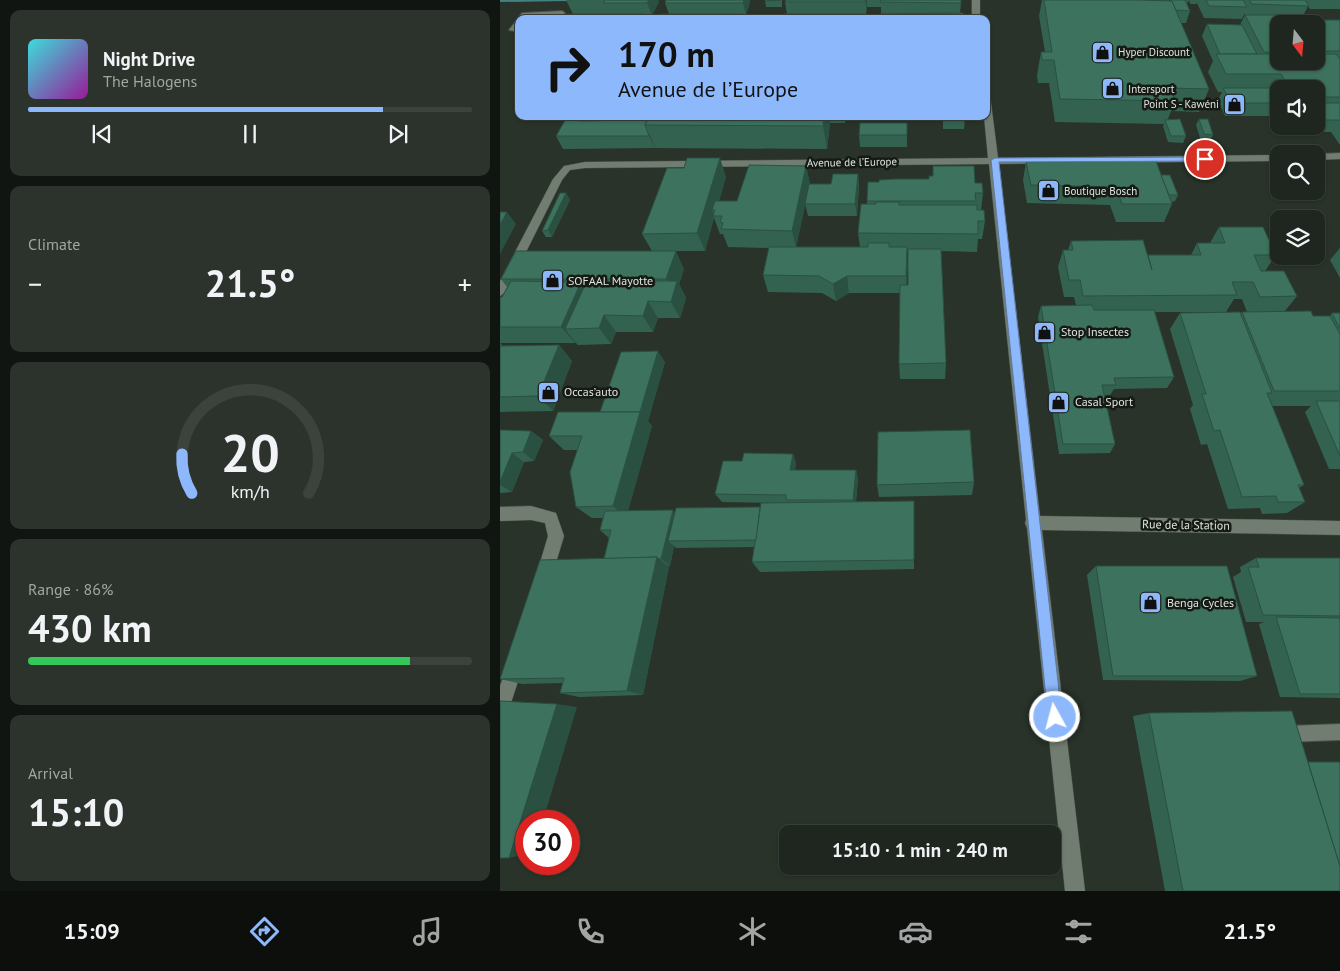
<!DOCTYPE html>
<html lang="en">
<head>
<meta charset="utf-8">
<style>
  body { margin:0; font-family:"PT Sans",sans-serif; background:#2c322c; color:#f1f3f6; height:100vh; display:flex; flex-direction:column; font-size:19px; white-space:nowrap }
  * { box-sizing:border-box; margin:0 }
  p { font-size:16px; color:#a1a5a4 }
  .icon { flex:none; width:28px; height:28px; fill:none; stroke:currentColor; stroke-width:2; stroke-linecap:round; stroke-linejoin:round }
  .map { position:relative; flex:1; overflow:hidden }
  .details { display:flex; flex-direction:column; gap:10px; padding:10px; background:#111511; width:500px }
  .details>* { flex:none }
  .top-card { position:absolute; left:15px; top:15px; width:475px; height:105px; border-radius:10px; box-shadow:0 1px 4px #0004,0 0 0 1px #3c433d; background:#8db9fc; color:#111; overflow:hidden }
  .needle { width:32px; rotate:164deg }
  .fabs { position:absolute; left:770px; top:15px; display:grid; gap:10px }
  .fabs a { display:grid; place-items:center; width:55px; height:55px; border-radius:10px; background:#1f261f; box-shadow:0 1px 4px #0004,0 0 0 1px #3c433d; font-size:25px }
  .speed { position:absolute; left:15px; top:810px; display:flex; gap:10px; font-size:25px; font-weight:700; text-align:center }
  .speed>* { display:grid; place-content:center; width:65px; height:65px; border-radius:50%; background:#1f261f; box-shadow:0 1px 4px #0004,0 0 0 1px #3c433d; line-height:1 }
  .speed .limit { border:8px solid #d22; background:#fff; color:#111 }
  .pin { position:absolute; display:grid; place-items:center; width:42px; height:42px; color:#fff; margin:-21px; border:2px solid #fff; border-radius:50%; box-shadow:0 1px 5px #0007 }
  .me { position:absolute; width:55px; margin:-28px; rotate:353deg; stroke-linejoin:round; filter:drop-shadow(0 0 4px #0008) }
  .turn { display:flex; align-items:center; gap:18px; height:105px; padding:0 20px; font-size:22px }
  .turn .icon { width:65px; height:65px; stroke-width:2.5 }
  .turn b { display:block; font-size:35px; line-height:42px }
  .big { font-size:38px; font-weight:700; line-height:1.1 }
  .details .widget { flex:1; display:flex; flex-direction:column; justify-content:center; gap:8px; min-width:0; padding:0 18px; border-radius:10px; background:#2c322c }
  .details .dial { align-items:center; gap:0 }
  .dial svg { height:130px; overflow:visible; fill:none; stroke:#3c433d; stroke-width:7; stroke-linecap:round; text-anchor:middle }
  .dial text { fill:#f1f3f6; stroke:none }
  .song { display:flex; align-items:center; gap:15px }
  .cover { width:60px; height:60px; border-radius:8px; background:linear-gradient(135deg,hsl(180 70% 55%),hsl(300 70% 35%)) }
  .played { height:5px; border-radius:2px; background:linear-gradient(90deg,#8db9fc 80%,#3c433d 80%) }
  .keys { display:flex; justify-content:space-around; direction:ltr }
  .heat { display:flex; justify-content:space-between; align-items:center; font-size:28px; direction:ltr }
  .charge { height:8px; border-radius:4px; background:linear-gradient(90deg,#34c759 86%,#3c433d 0) }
  .trip { position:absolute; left:279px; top:825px; width:282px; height:50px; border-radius:10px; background:#1f261f; box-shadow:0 1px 4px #0004,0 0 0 1px #3c433d; font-weight:700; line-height:50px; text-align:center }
  .tabs { display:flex; height:80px; justify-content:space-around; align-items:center; background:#0c0f0c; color:#a1a5a4 }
  .tabs .icon { width:35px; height:35px }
  .tabs .current { color:#8db9fc }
  .tabs b { font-size:22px; color:#f1f3f6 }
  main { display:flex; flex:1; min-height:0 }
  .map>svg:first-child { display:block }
</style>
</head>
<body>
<main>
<section class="details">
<div class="widget">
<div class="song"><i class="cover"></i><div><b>Night Drive</b><p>The Halogens</p></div></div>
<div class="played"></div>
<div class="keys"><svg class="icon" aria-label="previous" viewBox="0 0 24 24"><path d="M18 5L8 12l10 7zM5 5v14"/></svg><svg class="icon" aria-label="pause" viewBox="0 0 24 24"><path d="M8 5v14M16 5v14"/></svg><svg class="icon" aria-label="next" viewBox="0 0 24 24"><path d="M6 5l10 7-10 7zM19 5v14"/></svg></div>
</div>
<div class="widget"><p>Climate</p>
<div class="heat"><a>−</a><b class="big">21.5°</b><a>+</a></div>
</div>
<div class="widget dial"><svg viewBox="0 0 100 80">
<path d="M14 69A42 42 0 1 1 86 69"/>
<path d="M14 69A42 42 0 0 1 8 45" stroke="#8db9fc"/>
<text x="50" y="56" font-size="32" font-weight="700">20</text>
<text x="50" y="72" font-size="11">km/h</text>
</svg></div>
<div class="widget"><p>Range · 86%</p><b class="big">430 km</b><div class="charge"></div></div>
<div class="widget"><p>Arrival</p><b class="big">15:10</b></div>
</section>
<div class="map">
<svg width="840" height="891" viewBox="0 0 840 891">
  <rect width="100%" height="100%" fill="#293329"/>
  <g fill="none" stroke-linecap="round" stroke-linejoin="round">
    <path fill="#42827f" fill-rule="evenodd" d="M0,0H70L68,1L0,2Z"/>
    <defs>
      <g id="service">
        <path d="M62,11L65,13L63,19H56L57,15L26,16L25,19H19V32L9,30L22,13Z"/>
        <path d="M840,724V740L787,742L781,740L779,734L781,728L787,726Z"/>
      </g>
      <g id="minor">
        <rect x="472" y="0" width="8" height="19"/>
        <path d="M486,92L490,95L498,158L779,155V161L499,164L540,516L840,521V535L542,530L585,891H565L527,528L525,523L526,520L489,164L85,168L70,170L62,180L6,292L0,296V281L53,179L64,166L85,162L488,158L484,116H486Z"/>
        <path d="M840,153V159L816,160V154Z"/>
        <path d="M31,506L56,513L64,536L52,576L50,581L44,584L38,581L36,576L48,536L45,523L31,520L0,521V507Z"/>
        <path d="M16,655L22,657L24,663L6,718L0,721V686L10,657Z"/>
      </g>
    </defs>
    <use href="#service" stroke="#474f47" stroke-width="2"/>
    <use href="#minor" stroke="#474f47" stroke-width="1"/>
    <use href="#service" fill="#727d72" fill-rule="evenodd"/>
    <use href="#minor" fill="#727d72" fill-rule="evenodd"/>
  </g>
  <g fill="#346251" fill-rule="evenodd">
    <path d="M66,0H158L159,2L152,15H144L146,19H60L73,14Z"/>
    <path d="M265,0H282V7H266Z"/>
    <path d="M286,0H461V3L460,13L381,14V7H367L366,14L283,16L287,14L285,2Z"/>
    <path d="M542,0H640L661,1V0H840V9H810L808,6L802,18L777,17L779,24V61H816V24H786L788,20H840V145L831,132H795L792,126H816V89H779V116H725L718,100L722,92H718L708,72L713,61L702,36L707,24L740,25L745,15V13L742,19L704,18L697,3L696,4H690L689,0L687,4L690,11L686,23H681L709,89L699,112L671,111L668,119L686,136L683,143L668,142L663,126L664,124L555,122L549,83H538L537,75L541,52H545L539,16Z"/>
    <path d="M250,2L246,15H242L243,19H159L169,14L165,3Z"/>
    <path d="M134,116H346L345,123H330L327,149L155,148V147V148L63,149L56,136L81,117L83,120H133Z"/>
    <path d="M443,116H465L464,129H443Z"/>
    <path d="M699,119L713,135L710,141H701L696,125Z"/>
    <path d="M407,123V147H360L359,135Z"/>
    <path d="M526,162L661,175L678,195L675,201L672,202V204L664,222H616L610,205L527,203L523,180Z"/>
    <path d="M306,166L310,184H331L358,174L359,187L357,216H308L305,204L296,247H360L358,233L367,204V201L475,183L483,193L481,210L485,221L482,239H478L477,252L441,251L446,363L445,379H400L399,364L400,293H349L336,301L322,293L268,292L263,275L269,248L228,247L223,234H220L214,218L205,251H152L142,234L226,177L219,201H237ZM407,251H408V285H407Z"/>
    <path d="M66,193L70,200L52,237H46L42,231Z"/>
    <path d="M719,227L776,255L765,271L797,296L785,311L813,316H830L832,313H840V469H829L805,412L811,406H772L804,485L799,488L805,502L787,513L762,514L760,508L728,509L707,444L701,445L690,409L693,405L670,329L680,313H740L742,312H747L742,299H734L726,312H655L674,377L667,388L614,389L610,395H605L615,444L610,453L559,454L538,317L541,306L576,305L574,297H564L558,267L563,250H568L571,241L648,256V255H691L697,243H710Z"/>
    <path d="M840,248V278L830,260Z"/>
    <path d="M184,269L179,284L186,298L180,318H158L153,332H116L111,344L78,345L75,342V343H0L3,346L59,345L72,361L53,411L0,412V297H2L7,287L1,279Z"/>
    <path d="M165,362L148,421L152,426L128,511L173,510L174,512L260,507L271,503L222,502L215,494L242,461L293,454L296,463L295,470H356L358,479L356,502L414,501V569L260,572L252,562L254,547L176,548L174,546L170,566H167L169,567L143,695L79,697L60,693L63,683L22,684L0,679L104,559L109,538L100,530L103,518H92L76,507L77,450H64L49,436L100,412Z"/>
    <path d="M0,430L31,431L43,440L34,461L24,462L12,492L0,493Z"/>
    <path d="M474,482L472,495L379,497L377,485Z"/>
    <path d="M756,558H840V698L780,697L759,624L764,622H746L733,577L741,572L740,567Z"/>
    <path d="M596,566L757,676L740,681L603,680L587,575Z"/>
    <path d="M649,713L808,762L840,891H665L633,716Z"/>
  </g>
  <g fill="#2a5042">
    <path d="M149,0H158L159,2L152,15L147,3Z"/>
    <path d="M244,0H250V2L246,15L243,3Z"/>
    <path d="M366,0H367V7L366,14Z"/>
    <path d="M144,14L146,19H141Z"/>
    <path d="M324,116H329L330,123L327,149L323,126Z"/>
    <path d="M150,135L155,147V148L149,136Z"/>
    <path d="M220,158L226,177L216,211L215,210H212L214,216H213L214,218L205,251L197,233Z"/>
    <path d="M306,166L310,184L296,248L292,231Z"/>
    <path d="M358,174L359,187L357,216L355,204Z"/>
    <path d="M66,193L70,200L52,237L48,230Z"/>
    <path d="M7,212L16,224L0,254V225Z"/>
    <path d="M407,247L408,265L406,293V276Z"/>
    <path d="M176,251L184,269L179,284L186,298L180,318L171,302L174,293L166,279Z"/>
    <path d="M347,276L349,293L336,301L333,284Z"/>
    <path d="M81,282L93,298L65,329L75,342V343L61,327Z"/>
    <path d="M148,301L158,318L153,332L143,316Z"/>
    <path d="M104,315L116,332L111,344L99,328Z"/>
    <path d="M59,345L72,361L53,411L38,396Z"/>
    <path d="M158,351L165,362L148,421L152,426L126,518L113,506L139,416Z"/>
    <path d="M31,431L43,440L34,461L23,452Z"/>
    <path d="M12,453L24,462L12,492L0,485V482Z"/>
    <path d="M293,454L296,463L294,478L290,470Z"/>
    <path d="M356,470L358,479L355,508L353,500Z"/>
    <path d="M173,510L180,518L168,541L174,546L170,566L161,559Z"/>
    <path d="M157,557L169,567L143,695L127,691Z"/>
    <path d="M57,704L77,707L43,821H26V854L9,858Z"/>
  </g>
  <g fill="#3c725e" stroke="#2a5042">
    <path d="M105,0H149L147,3H103Z"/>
    <path d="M166,0H244L243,3H165Z"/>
    <path d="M265,0H281L265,1Z"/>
    <path d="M286,0H366L365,2H285Z"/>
    <path d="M381,0H461V3L380,2Z"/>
    <path d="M544,0H640L672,1L709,89L670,88L675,101L560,99L554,60H542L541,52H552Z"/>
    <path d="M669,0H685L690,11L676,10L672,1H669Z"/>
    <path d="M706,0H743L747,7L709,6Z"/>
    <path d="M749,0H805L809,6L752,4Z"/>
    <path d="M463,13V19H380V14Z"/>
    <path d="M64,14H144L141,19H60Z"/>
    <path d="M161,14H242L240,19H159Z"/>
    <path d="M284,14H365L364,19H264L265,16H283Z"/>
    <path d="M745,15H776L781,24H779V52H764Z"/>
    <path d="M788,20H840V51H816V24H790Z"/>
    <path d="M707,24L742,25L757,54H720Z"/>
    <path d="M716,54H779V61H816V54H836L840,59V97H816V89H790L781,74H726Z"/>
    <path d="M723,88H782L783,89H779V103H731Z"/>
    <path d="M816,103H840V121L839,120H816Z"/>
    <path d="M134,116H149L145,125L149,136H56L67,117H81L79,121L133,120Z"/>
    <path d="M149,116H324L323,126L145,125Z"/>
    <path d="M680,119L686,136H671L665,120Z"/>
    <path d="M699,119H708L713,135L704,134Z"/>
    <path d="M360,123H407V135H359Z"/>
    <path d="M187,158H220L197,233L142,234L167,168H184Z"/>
    <path d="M656,161L672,204H622L616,187L531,185L526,162Z"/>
    <path d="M249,165L306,166L292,231L221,229L223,223L220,222L222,216H213L215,210H212L215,201H237Z"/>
    <path d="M433,166H474L475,183H482L483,193H475L476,201H367L368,182H379V180L396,179H429V176H433Z"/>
    <path d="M333,174H358L355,204H305L309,184H331Z"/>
    <path d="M661,175H670L678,195H669Z"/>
    <path d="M60,193H66L48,230L42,231Z"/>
    <path d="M376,202H399V205H477V210H484L485,221H478V234L358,233L361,204H376Z"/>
    <path d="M0,212H7L0,225Z"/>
    <path d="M719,227H763L776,255H754L761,271H784L797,296L760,297L753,282H732L737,295L583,296L580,280H569L563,250H573L571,241L643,240L652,270L648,255H701L697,243H725Z"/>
    <path d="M368,243H389V247H407L406,276H347L333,284L319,276L263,275L269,247H368Z"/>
    <path d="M408,249H441L446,363L399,364L400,285H408Z"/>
    <path d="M16,251H176L166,279H1Z"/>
    <path d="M11,281L81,282L61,327H0V297H2Z"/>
    <path d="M156,281H177L171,302L148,301L143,316L104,315L99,328L65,329L85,285L154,286Z"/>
    <path d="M592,305L594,310H654L674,377L614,378L616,385H602L615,444H563L541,306Z"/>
    <path d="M811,311L813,316H830L840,334V391H774L742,312Z"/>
    <path d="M740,312L772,393H767L804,485H798L805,502H778L776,496L742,497L720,430L714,431L702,394H706L680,313Z"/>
    <path d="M832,313H840V329Z"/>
    <path d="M59,345L38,396L0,397V346Z"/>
    <path d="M158,351L140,412H100L121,352Z"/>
    <path d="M816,401H840V456Z"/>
    <path d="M58,412H140L113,506L76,507L70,472L82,436H49Z"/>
    <path d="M0,430L31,431L23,452L12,453L0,482Z"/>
    <path d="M470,430L474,482L377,485L378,432Z"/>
    <path d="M244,453L293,454L290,470H356L353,500H286V495L215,494L223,461H242Z"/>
    <path d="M414,501V560L252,562L261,503Z"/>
    <path d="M260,507L256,540L168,541L176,508Z"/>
    <path d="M173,510L161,559H159L157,557L104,559L111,530H100L105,511Z"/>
    <path d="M157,557L127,691L60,693L64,678L0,679L40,560Z"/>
    <path d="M756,558H840V616L763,615L748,567H759Z"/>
    <path d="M596,566H727L757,676H613Z"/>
    <path d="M776,617L840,618V694H800Z"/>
    <path d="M0,701L57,704L9,858H0Z"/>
    <path d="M792,711L840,866V891H683L649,713Z"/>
    <path d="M808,762H840V866Z"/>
  </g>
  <path fill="#8db9fc" stroke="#5c78a4" d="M705,157L709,159L708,161L499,162L562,717L560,722L555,724L550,722L548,717L491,160L495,158Z"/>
  <defs>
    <symbol id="shop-square" viewBox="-11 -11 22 22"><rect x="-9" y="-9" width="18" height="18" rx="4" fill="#8db9fc" stroke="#151a15"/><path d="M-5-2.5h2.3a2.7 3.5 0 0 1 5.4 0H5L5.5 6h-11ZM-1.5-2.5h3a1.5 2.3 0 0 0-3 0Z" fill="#111"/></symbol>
  </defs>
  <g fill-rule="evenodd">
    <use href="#shop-square" x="590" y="40" width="25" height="25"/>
    <use href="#shop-square" x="600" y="76" width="25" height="25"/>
    <use href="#shop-square" x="722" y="92" width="25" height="25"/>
    <use href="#shop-square" x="536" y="178" width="25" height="25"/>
    <use href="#shop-square" x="40" y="268" width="25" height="25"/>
    <use href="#shop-square" x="532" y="320" width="25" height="25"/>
    <use href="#shop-square" x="36" y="380" width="25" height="25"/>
    <use href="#shop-square" x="546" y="390" width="25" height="25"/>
    <use href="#shop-square" x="638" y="590" width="25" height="25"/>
  </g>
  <g text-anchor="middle" stroke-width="5" stroke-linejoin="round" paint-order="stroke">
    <g font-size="11" fill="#dee4de" stroke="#151a15" text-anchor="start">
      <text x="618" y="56">Hyper Discount</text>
      <text x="628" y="93">Intersport</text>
      <text x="719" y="108" text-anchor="end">Point S - Kawéni</text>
      <text x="564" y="195">Boutique Bosch</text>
    </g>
    <g font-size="11" fill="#dee4de" stroke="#151a15">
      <text transform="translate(352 162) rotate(-1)" y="4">Avenue de l’Europe</text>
    </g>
    <g font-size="12" fill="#dee4de" stroke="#151a15" text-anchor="start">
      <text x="68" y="285">SOFAAL Mayotte</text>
      <text x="561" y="336">Stop Insectes</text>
      <text x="64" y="396">Occas’auto</text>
      <text x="575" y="406">Casal Sport</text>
      <text x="667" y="607">Benga Cycles</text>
    </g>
    <g font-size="12" fill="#dee4de" stroke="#151a15">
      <text transform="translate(686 525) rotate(1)" y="4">Rue de la Station</text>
    </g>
  </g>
</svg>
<div class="fabs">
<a><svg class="needle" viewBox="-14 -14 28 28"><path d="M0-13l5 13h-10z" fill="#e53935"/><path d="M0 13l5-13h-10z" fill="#a1a5a4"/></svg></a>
<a><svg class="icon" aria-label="sound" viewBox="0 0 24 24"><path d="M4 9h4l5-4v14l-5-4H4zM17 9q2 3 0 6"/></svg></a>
<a><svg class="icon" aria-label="search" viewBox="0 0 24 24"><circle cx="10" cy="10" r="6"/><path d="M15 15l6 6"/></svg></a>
<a><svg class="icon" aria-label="layers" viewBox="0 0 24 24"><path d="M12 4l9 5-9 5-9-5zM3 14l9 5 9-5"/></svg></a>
</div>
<div class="speed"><div class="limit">30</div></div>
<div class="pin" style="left:705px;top:159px;background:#d93025"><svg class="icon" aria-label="arrive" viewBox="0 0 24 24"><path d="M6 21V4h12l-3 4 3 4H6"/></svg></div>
<svg class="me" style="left:555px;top:717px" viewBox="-20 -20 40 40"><circle r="17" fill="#8db9fc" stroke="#fff" stroke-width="3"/><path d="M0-11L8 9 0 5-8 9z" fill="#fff"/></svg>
<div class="trip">15:10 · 1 min · 240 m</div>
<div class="top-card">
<div class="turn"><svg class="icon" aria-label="right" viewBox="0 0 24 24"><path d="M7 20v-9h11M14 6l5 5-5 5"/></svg><div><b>170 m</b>Avenue de l’Europe</div></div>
</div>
</div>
</main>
<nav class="tabs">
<b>15:09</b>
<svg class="icon current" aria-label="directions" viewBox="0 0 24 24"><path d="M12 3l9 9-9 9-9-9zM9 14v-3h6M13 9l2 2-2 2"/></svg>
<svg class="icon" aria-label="music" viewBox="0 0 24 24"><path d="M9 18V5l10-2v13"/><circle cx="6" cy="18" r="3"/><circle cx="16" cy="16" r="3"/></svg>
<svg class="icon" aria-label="phone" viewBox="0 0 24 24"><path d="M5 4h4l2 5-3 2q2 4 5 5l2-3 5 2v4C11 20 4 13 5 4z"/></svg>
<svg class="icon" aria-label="climate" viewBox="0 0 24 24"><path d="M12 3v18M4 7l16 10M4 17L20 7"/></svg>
<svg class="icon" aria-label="car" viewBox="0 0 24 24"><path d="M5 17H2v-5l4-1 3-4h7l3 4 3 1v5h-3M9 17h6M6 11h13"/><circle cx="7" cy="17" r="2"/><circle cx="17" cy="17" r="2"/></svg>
<svg class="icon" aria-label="filters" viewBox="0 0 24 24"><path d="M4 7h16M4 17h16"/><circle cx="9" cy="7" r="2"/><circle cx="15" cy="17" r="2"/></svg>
<b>21.5°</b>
</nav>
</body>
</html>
